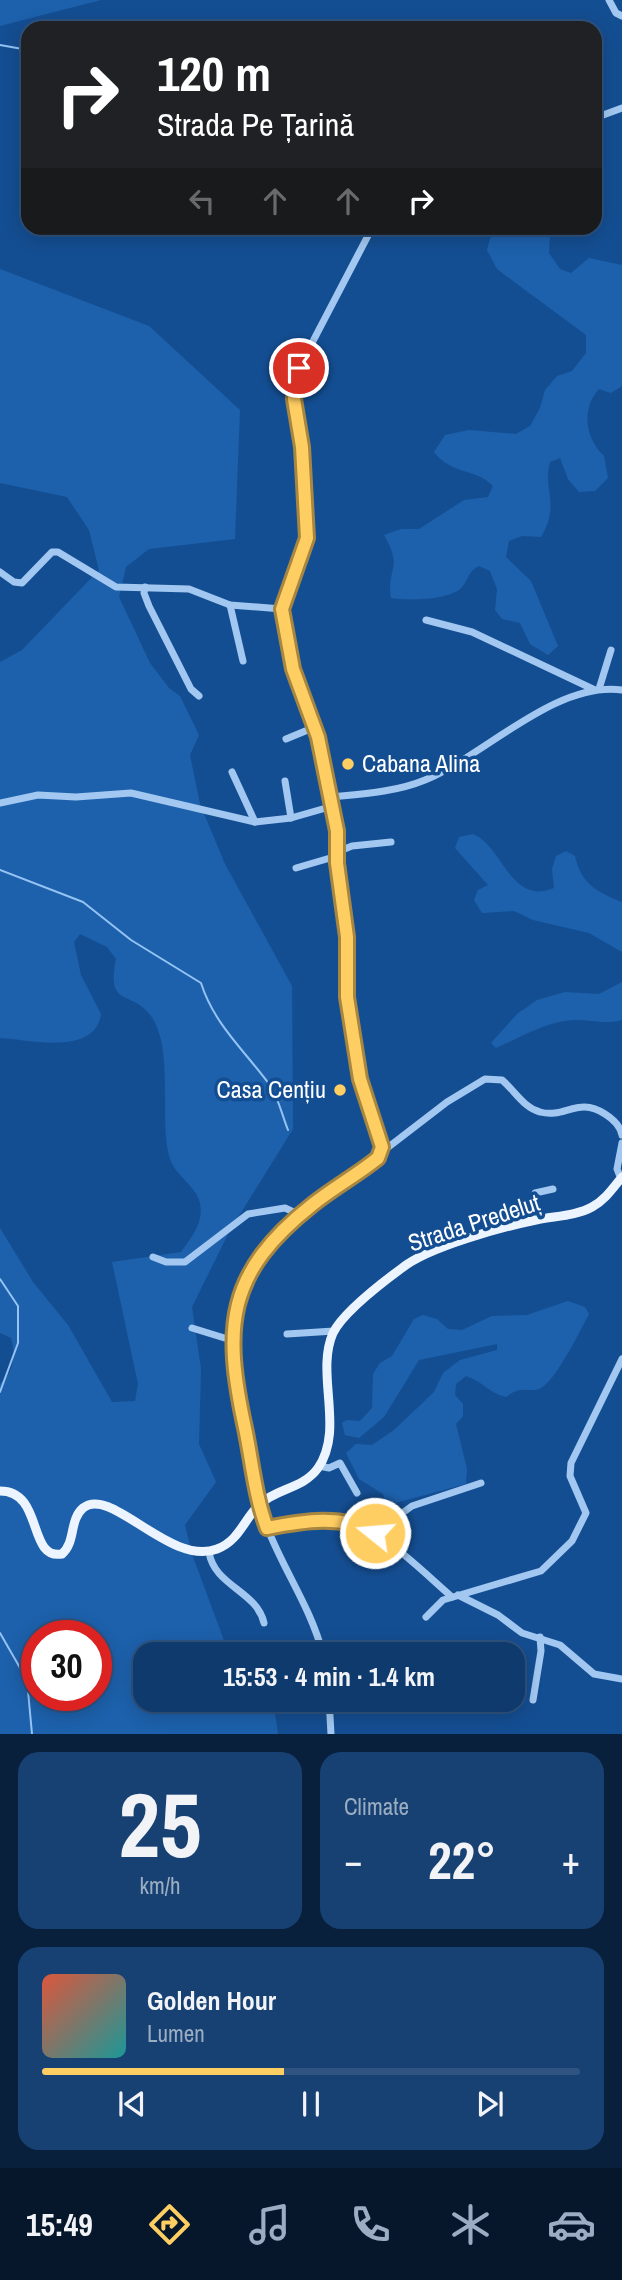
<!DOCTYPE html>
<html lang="en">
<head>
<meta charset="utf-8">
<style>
  body { margin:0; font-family:"Archivo Narrow",sans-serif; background:#184173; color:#f1f3f6; height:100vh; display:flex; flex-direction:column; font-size:26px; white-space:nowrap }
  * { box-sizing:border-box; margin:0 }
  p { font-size:23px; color:#9badc2 }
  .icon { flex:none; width:38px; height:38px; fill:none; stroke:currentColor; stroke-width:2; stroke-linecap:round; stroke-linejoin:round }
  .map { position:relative; height:1734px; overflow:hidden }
  .panel { display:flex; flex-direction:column; gap:18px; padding:18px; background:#08203c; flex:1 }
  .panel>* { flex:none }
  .guide { position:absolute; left:21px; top:21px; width:581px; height:214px; border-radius:21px; box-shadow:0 4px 18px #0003,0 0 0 2px #2f5481; background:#202124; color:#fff; overflow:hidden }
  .speed { position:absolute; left:21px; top:1620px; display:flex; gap:14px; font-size:35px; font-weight:700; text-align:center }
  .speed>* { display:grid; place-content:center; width:91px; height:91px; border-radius:50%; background:#0f3a6e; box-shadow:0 4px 18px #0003,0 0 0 2px #2f5481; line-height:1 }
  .speed .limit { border:10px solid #d22; background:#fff; color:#111 }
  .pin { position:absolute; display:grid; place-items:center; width:60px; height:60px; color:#fff; margin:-30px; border:4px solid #fff; border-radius:50%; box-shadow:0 2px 7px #0007 }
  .me { position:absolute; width:77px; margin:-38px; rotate:287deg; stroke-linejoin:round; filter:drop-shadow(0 0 5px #0008) }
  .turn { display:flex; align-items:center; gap:24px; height:147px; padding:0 21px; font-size:32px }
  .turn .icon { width:91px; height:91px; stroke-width:2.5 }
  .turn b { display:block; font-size:49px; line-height:60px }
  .lanes { display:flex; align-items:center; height:66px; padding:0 21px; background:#0003; justify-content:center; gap:35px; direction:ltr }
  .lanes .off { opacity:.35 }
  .big { font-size:52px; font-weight:700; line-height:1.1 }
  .panel .tile { flex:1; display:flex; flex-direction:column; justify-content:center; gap:10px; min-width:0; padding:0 24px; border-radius:21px; background:#184173 }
  .panel .dial { align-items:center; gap:0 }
  .dial b { font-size:91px; line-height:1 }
  .song { display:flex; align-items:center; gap:21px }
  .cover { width:84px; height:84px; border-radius:10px; background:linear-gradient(135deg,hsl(10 70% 55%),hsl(180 70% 35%)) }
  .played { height:7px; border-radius:4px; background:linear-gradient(90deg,#ffce62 45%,#2f5481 45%) }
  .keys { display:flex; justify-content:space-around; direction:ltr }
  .heat { display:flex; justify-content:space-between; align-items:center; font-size:38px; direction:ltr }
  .panel .tiles { flex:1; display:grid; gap:18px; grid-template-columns:1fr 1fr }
  .tile:last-child { grid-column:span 2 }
  .trip { position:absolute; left:133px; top:1642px; width:392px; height:70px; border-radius:21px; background:#0f3a6e; box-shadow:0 4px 18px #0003,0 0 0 2px #2f5481; font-weight:700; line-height:70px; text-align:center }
  .menu { display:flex; height:112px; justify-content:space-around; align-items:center; background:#06172c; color:#9badc2 }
  .menu .icon { width:49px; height:49px }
  .menu .selected { color:#ffce62 }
  .menu b { font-size:32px; color:#f1f3f6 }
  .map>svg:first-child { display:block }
</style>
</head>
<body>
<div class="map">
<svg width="622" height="1734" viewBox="0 0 622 1734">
  <rect width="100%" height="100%" fill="#144e92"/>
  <g fill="#1d61ac" fill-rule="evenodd">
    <path d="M0,0H101L0,26Z"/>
    <path d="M519,228H543L550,235L549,253L560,269L571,273L589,258L622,265V386L611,393L599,389C581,408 585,439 604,456L608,478L595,491L579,492L568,479L560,458L550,462C542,491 561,503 541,537L522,536L509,541L506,557L531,581L558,646L548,655L530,644L520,623L502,619L495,610L497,589L490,571L479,566C468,571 469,579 462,587C452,600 407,601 391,598C386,568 404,569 384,535L401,529H419L464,500L488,497L493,486C474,467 453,476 434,452L445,435L469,430L516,434L530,426L540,408L545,390L557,376L572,371L586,353V335L497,269L487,250L490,238Z"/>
    <path d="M0,269L149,326L240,410L235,539L149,549L126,567L119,597L150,663L169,688L180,696L199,735L190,755L200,804L225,864L292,986L293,1129L229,1232L192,1307L201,1369L199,1444L216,1482L185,1525L192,1554L229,1654H145V1699H273L278,1734H0V1384C14,1372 16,1356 11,1338L0,1333V1228L33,1282L68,1325L112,1402L135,1401L138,1384L112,1262L181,1252C192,1236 204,1223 200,1203C197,1187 175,1175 170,1159C158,1121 175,1050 151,1016C131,989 106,1009 116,959L107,947L80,934L74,942L81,975L101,1014C95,1056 31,1040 0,1038V662L22,650L99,570L89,530L67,497L0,483ZM37,1636H96V1696H37Z"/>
    <path d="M473,834C504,847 510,906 554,888L552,869L556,856L566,851L575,856C581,884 597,892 622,902V952L589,933L533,920L514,911L482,913L474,900L478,890L488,885L455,848L459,837Z"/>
    <path d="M622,982V1020C605,1025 590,1019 573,1020C545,1022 521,1037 496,1048L491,1043L517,1014L537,1000L565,992L599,994Z"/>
    <path d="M568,1301L585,1307L589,1314C580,1331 556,1380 541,1388C529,1394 523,1384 506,1397C489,1393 482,1381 466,1376L456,1384L455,1395L463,1404V1416L456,1424L467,1469L466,1484L395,1503L385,1502L383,1494L359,1479L346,1453L356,1444L372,1445L394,1430L434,1392L443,1373L460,1360L497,1350V1344L419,1360L384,1417L359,1438L345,1435L342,1423L347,1420L360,1421L372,1408L373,1374L380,1363L392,1356L414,1319L423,1315L437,1319L448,1329L462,1330L492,1316L527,1315Z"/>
  </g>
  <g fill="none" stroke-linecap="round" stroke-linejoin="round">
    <g stroke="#94c3f4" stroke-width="2">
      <path d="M0,45L28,50"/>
      <path d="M0,870L83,902L131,940L201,983C214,1024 244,1050 269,1084C278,1096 282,1115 288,1130"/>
      <path d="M0,1279L18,1306V1343L0,1392"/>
      <path d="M0,1633L27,1680L32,1734"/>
    </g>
    <g stroke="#a2c8f1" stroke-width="7">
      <path d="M609,0L616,13L622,16"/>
      <path d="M595,118L622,108"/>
      <path d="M372,228L299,368L295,382L308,529L305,547L282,609L293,669L318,737L333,806L347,937V997L360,1079L381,1151"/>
      <path d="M293,229L295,228"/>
      <path d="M0,572L14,582L22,583L52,552H58L116,587L189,589L230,605L282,609"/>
      <path d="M145,587L144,593L149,606L191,689L199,696"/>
      <path d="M230,605L243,661"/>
      <path d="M426,620L472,632L595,690"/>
      <path d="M599,689L611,650"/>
      <path d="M286,739L315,727"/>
      <path d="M232,772L255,822"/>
      <path d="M285,781L291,818"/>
      <path d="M331,797C362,794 396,792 425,780C484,756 555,681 622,690"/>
      <path d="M0,803L38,795L76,797L131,793L255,822L291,818L333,806"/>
      <path d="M337,852L352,846L391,842"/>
      <path d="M296,868L337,856"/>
      <path d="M621,1179L617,1169L622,1143"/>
      <path d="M530,1222L535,1193L553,1189"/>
      <path d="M153,1257L166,1262H185L248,1214L285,1208L300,1215"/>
      <path d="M192,1328L231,1340"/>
      <path d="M287,1334L334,1331"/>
      <path d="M319,1466L329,1468L340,1463L357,1493"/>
      <path d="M267,1528C364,1508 384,1537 452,1597"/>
      <path d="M375,1533L412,1506L481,1483"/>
      <path d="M209,1552C214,1586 257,1591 264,1623"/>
      <path d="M458,1595L498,1615L522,1633L560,1645L594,1674L622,1679"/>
      <path d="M426,1617L443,1600L541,1571L572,1541L586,1513L570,1476L571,1463L622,1359"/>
      <path d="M323,1654C310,1606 284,1571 267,1527C256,1501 254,1470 248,1443C226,1343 216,1289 300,1215L447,1102L485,1079L502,1080C515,1091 524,1108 540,1112C565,1119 578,1096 605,1114C613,1119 620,1125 622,1135"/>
      <path d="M329,1699L331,1734"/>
      <path d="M533,1700L541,1651L540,1637"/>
    </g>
    <path stroke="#ecf4ff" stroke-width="9" d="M0,1491C44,1491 27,1560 62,1554C76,1542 69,1520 83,1508C111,1485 170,1567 217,1549C239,1541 244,1519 260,1504C277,1488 303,1489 318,1468C345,1429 315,1374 333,1333C343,1313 383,1282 402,1268C428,1247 502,1227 536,1220C554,1216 576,1216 592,1207C605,1200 613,1188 622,1177"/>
  </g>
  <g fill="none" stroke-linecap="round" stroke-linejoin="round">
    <defs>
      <path id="route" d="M299,368L294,399L302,447L307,538L282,609L293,669L318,737L337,831V863L347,937V997L360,1079L382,1147L378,1158C357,1175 333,1188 312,1205C226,1273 223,1327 245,1428C252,1461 255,1497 267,1528C302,1521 343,1514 375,1533"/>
    </defs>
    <use href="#route" stroke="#a68640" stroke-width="18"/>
    <use href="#route" stroke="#ffce62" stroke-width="12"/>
  </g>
  <g fill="#ffce62" stroke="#144e92" stroke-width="2.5">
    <circle cx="348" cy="764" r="7"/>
    <circle cx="340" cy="1090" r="7"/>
  </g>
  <g text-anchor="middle" stroke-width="7" stroke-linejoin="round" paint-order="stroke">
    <g font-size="24" fill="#fff" stroke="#144e92" text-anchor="start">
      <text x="362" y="772">Cabana Alina</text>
      <text x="326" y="1098" text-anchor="end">Casa Cențiu</text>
    </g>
    <g font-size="24" fill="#fff" stroke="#144e92">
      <text transform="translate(474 1223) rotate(-18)" y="8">Strada Predeluț</text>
    </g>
  </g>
</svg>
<div class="speed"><div class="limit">30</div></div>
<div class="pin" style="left:299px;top:368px;background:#d93025"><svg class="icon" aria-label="arrive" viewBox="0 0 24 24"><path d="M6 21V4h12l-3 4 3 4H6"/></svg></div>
<svg class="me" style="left:375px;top:1533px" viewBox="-20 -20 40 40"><circle r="17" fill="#ffce62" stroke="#fff" stroke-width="3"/><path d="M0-11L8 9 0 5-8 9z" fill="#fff"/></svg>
<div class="trip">15:53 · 4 min · 1.4 km</div>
<div class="guide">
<div class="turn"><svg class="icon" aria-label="right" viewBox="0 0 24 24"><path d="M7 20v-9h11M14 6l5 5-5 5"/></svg><div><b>120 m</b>Strada Pe Țarină</div></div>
<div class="lanes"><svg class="icon off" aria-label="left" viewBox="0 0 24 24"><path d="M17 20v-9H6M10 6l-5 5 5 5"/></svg><svg class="icon off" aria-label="ahead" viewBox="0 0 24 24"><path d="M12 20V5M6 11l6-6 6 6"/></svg><svg class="icon off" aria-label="ahead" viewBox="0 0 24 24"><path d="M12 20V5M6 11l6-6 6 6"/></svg><svg class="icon" aria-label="right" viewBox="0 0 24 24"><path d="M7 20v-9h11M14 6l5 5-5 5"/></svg></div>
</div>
</div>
<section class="panel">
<div class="tiles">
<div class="tile dial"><b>25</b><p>km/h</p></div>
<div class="tile"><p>Climate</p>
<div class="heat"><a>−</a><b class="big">22°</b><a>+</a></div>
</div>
<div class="tile">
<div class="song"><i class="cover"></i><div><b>Golden Hour</b><p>Lumen</p></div></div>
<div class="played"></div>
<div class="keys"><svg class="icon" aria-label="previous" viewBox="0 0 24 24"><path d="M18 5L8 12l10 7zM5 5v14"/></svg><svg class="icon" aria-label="pause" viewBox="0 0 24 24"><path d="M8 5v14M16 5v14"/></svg><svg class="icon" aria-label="next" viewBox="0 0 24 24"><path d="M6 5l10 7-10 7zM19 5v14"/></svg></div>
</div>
</div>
</section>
<nav class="menu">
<b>15:49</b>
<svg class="icon selected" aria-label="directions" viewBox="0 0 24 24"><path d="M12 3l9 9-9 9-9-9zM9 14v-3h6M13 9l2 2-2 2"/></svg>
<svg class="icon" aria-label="music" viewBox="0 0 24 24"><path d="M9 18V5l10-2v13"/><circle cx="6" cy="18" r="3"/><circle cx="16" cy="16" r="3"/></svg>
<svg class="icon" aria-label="phone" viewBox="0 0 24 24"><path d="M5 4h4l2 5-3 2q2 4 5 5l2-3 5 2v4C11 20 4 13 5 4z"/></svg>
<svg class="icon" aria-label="climate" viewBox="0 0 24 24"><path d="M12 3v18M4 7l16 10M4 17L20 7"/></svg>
<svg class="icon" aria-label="car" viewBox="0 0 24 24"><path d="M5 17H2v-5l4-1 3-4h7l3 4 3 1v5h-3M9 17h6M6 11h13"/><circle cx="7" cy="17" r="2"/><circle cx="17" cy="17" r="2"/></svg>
</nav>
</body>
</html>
